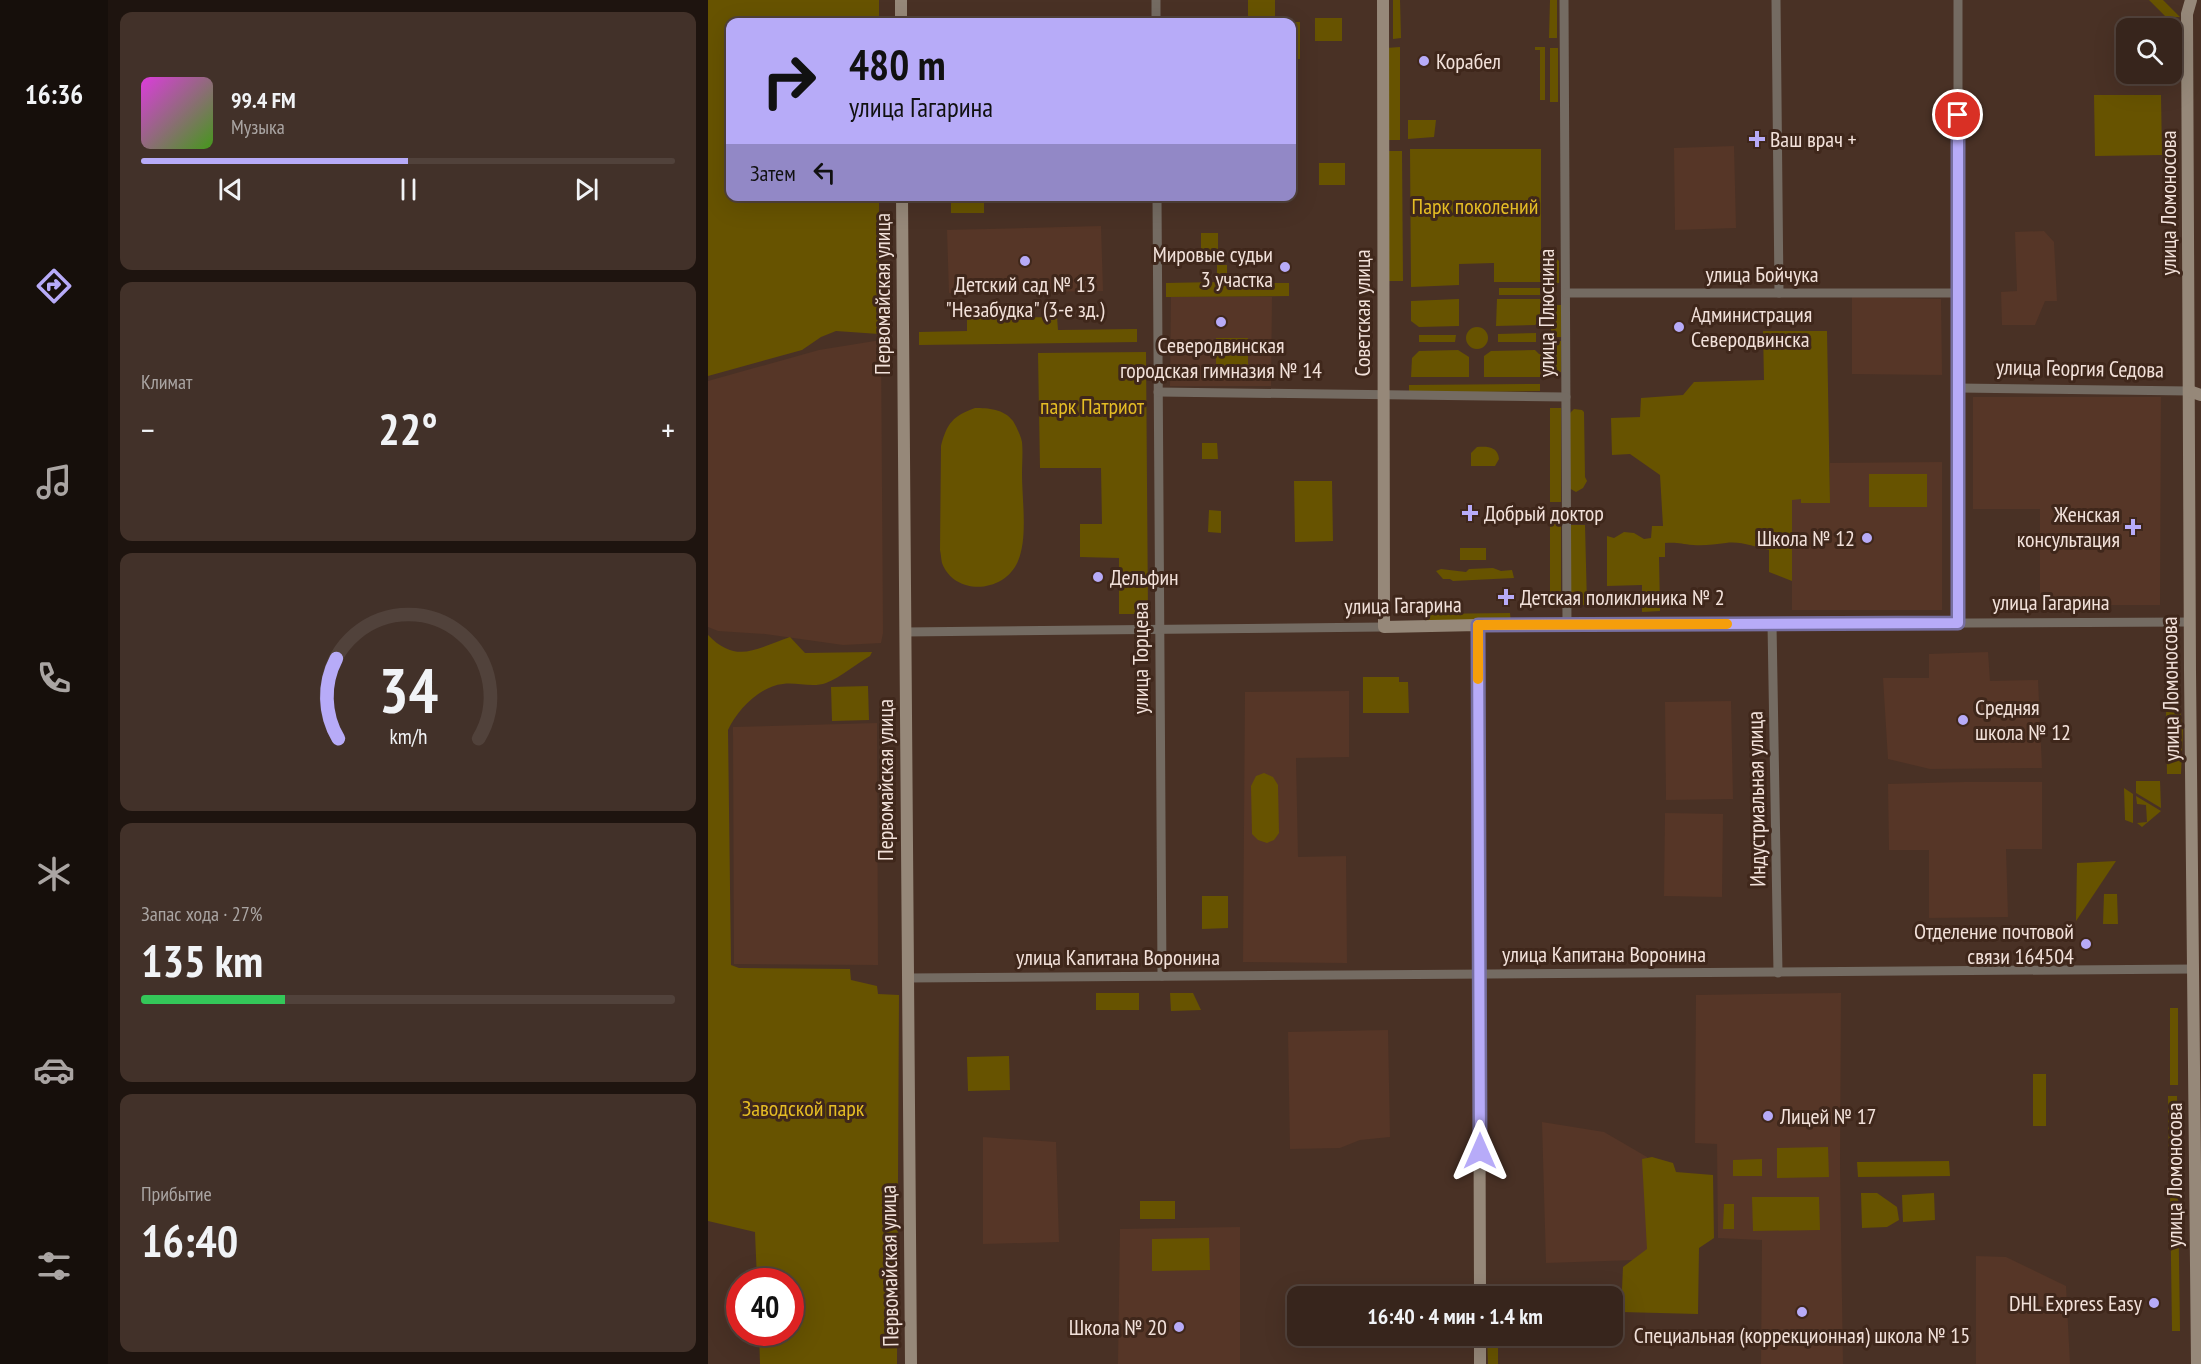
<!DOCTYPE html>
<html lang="ru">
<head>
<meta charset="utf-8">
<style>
  body { margin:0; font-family:"PT Sans Narrow",sans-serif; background:#423129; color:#f1f3f6; height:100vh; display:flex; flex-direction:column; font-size:22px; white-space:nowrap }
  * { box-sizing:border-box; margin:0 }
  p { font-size:20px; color:#aaa5a3 }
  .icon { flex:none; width:33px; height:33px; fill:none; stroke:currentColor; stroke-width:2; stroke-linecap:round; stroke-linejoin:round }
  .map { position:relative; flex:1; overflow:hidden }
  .side { display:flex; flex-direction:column; gap:12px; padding:12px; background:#1e140f; width:600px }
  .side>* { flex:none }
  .guide { position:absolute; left:18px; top:18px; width:570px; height:183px; border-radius:12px; box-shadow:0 6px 24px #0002,0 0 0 2px #51423b; background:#b7abf8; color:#111; overflow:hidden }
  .controls { position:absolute; left:1408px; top:18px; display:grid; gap:12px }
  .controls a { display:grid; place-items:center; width:66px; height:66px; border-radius:12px; background:#37251c; box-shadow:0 6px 24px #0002,0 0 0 2px #51423b; font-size:30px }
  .speed { position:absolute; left:18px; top:1268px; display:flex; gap:12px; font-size:30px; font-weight:700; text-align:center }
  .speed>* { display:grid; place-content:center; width:78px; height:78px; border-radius:50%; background:#37251c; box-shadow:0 6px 24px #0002,0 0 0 2px #51423b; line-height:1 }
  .speed .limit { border:9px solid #d22; background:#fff; color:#111 }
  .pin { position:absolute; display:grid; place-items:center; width:51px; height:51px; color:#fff; margin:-26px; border:3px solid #fff; border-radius:50%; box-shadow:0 2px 6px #0007 }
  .me { position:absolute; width:66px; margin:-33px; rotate:0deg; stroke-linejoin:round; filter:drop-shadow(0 0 4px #0008) }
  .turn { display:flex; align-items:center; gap:21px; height:126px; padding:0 24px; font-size:27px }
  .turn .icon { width:78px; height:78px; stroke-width:2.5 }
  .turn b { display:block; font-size:42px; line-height:51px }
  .then { display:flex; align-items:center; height:57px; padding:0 24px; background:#0003; gap:12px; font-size:22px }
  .big { font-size:45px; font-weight:600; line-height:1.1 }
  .side .card { flex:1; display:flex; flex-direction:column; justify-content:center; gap:9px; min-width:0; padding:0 21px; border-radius:12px; background:#423129 }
  .side .dial { align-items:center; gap:0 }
  .dial svg { height:156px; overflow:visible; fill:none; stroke:#51423b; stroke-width:7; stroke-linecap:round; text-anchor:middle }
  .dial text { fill:#f1f3f6; stroke:none }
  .song { display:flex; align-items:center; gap:18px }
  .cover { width:72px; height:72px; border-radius:9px; background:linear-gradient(135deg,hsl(300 70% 55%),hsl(100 70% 35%)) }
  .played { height:6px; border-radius:3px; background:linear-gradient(90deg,#b7abf8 50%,#51423b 50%) }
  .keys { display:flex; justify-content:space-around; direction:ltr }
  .heat { display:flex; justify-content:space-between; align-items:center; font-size:33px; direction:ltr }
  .charge { height:9px; border-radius:4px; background:linear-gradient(90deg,#34c759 27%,#51423b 0) }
  .trip { position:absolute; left:579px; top:1286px; width:336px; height:60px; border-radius:12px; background:#37251c; box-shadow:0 6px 24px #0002,0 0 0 2px #51423b; font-weight:600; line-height:60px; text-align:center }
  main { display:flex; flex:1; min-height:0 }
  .dock { display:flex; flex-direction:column; width:108px; justify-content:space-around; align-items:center; background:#160f0b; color:#aaa5a3 }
  .dock .icon { width:42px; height:42px }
  .dock .current { color:#b7abf8 }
  .dock b { font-size:27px; color:#f1f3f6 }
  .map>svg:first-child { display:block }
</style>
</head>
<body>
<main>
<nav class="dock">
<b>16:36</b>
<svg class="icon current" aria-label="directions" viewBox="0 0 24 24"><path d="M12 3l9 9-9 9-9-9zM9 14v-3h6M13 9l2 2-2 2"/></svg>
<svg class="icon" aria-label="music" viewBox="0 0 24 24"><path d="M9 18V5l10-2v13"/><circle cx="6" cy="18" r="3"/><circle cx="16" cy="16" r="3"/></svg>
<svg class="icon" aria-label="phone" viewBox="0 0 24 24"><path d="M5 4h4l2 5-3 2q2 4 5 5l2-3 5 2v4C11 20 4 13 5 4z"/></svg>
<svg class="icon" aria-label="climate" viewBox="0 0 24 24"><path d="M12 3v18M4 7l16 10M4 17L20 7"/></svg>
<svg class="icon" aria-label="car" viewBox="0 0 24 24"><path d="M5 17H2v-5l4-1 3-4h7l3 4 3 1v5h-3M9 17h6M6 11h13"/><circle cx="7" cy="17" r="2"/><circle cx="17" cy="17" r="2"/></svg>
<svg class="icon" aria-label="filters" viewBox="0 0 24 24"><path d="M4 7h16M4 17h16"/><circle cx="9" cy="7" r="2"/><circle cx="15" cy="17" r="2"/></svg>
</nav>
<section class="side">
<div class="card">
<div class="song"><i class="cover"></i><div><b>99.4 FM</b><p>Музыка</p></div></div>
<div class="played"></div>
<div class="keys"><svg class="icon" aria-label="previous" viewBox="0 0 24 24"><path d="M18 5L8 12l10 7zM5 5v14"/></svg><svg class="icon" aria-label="pause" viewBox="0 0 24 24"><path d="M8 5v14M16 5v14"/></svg><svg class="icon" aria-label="next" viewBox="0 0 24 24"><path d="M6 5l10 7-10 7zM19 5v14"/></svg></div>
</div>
<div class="card"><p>Климат</p>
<div class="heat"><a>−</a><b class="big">22°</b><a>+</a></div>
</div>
<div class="card dial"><svg viewBox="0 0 100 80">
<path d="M14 69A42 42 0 1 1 86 69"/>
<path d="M14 69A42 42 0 0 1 13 28" stroke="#b7abf8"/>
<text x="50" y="56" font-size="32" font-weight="700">34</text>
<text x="50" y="72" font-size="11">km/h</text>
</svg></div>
<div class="card"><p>Запас хода · 27%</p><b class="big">135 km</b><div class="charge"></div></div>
<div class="card"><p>Прибытие</p><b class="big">16:40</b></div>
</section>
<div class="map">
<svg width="1493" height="1364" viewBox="0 0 1493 1364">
  <rect width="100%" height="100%" fill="#493125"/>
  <g fill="#563627">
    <path d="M1026,146L1028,228L967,230L966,148Z"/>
    <path d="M393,226L395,291L241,293L239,230Z"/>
    <path d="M1336,231L1346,242L1349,301H1337L1327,325H1294L1293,292L1309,291L1307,232Z"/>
    <path d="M463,297H564L563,386H462Z"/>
    <path d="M1144,297L1233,299L1234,375L1144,374Z"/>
    <path d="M173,340L175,633L173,643L135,645L57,634L10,631L0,627V381L111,350Z"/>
    <path d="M1265,397H1453L1452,605H1332V509H1265Z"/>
    <path d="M1234,462V610H1084V499H1093V503H1122V463Z"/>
    <path d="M1280,652L1282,681L1330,680L1334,768L1222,769L1180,759L1175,678H1221V654Z"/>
    <path d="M641,691V757L588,758L590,857L638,856L639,963L535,962L537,692Z"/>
    <path d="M1023,701L1025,799L958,800L957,702Z"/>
    <path d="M169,723L170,965L26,964L25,727Z"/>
    <path d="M1256,782H1334V849H1298L1300,917L1221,918V850H1181L1180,784Z"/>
    <path d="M957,813L1015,814L1014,897L956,896Z"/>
    <path d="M1133,993L1132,1167L1135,1364H1053L1054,1240L1010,1238L1009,1144L987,1143L988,995Z"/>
    <path d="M680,1030L682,1137L652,1140L632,1148L582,1149L580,1032Z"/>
    <path d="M834,1122L896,1132L939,1157L941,1253L928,1260L838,1263Z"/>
    <path d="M275,1137L348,1142L351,1242L275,1244Z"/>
    <path d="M532,1227V1364H410L412,1229Z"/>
    <path d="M1268,1256L1298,1257L1358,1286L1362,1364H1268Z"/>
  </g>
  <g fill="#675300">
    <path d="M0,0H171V22H22V196L171,197V334L128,331L113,337L94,350L0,376Z"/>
    <rect x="540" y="0" width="27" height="16"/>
    <path d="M685,0H692L693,38L685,39Z"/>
    <path d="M842,0H849V38H841Z"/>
    <path d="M1441,0H1455L1472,17H1458Z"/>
    <rect x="607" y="18" width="27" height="23"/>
    <path d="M571,22H592V59H584V22Z"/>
    <path d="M692,47V140H678V48Z"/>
    <path d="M827,47H837V100H832V50H827Z"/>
    <rect x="842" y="48" width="8" height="54"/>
    <path d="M1386,95H1453L1454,155L1387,156Z"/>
    <path d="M700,120H728L726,137L700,139Z"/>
    <path d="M702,149H833V282H786V263L751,264V285L703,287Z"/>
    <path d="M680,151H694L695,281H681Z"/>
    <rect x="611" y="163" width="26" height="22"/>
    <rect x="243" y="197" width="33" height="16"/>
    <rect x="493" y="233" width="17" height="19"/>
    <path d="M842,253L851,261V283H842Z"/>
    <path d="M509,265H519V283H581V296L458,297V283L509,282Z"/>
    <rect x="791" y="288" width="41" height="7"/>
    <path d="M751,299V326L711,327L703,321V301Z"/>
    <path d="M789,299H835L834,319L827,325L788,326Z"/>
    <rect x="843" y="305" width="10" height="32"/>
    <path d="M349,317L350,330L429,329V342L211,345V332L259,331V318Z"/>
    <circle cx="769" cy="338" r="11"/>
    <path d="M1055,331H1119L1122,503H1093V499L1084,500V581L1061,572V550C1047,547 1033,541 1018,543C1007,544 997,546 985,545C973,544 970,542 957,543V557H951L952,611L934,612V585L899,586V536L906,538L916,532L926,533L936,539L943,538L944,526H955L952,475L922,454L904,455L903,418L932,417L933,398L975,395L986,382L1056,380Z"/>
    <path d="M828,333V342H790V334Z"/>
    <path d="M711,335H748L747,342H711Z"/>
    <rect x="508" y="338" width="32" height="37"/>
    <path d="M843,341H853V372H844Z"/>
    <path d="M750,350L761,357V377H703L704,358L711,351Z"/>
    <path d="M827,350L831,354L835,355L836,377H776V356L783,351Z"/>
    <path d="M438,352L440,614H411V558L372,557V524H394L393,468H332L330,353Z"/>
    <path d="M832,384V391L701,393V385Z"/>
    <path d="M267,408C280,408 296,409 305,421C308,426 313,436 314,442C315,452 314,464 314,474C314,499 320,538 310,561C297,593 247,597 234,563C233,559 233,554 232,550L233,446C239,423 245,416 267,408Z"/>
    <rect x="842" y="408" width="11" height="94"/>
    <path d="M866,409L874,410L876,412L877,477L879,481L875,488L868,492L861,488V414Z"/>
    <path d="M494,443H509L510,459H494Z"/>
    <path d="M769,447C780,446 790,447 791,459L787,466H763V453Z"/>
    <rect x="1161" y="474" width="58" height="33"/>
    <path d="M586,481H624L625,541L587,542Z"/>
    <path d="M501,510L513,511V533L500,532Z"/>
    <path d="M842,511H853V605L819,606V598L842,597Z"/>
    <path d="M861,525H877L879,605H862Z"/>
    <rect x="752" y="548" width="26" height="12"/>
    <path d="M785,568L793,571L804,570L806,578L745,581L742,579H735L728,571L733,569L758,572L761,569Z"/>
    <path d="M802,613L803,622L782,623L778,620L718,621V614Z"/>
    <path d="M0,635C29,665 49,648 82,637L97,653L164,652L162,656C148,664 133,677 118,683C105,688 88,682 75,684C52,686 29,710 20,730L23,965L31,968L142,969L143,980L169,986L170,994L191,995L189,1364H52L51,1332H82V1281H49L47,1232L0,1221Z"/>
    <path d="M655,677H691V682H700L701,713H655Z"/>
    <path d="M160,686L161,720L124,721L123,687Z"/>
    <path d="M1458,710H1472L1475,728L1473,774H1459Z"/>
    <path d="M556,773L565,777L570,785L571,833L566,840L559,843L550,840L544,834L543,786L548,776Z"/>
    <path d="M1428,781H1452L1453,808L1428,793Z"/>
    <path d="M1416,788L1425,794V823L1417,820Z"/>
    <path d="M1428,796L1453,811L1434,827L1429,823L1439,822L1438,805L1429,804Z"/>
    <path d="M1408,861L1368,921L1369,863Z"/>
    <path d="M1396,894H1409L1410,924H1395Z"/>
    <path d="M494,896H520V928L494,929Z"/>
    <rect x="388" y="993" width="43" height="17"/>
    <path d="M462,993H485L493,1010L463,1011Z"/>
    <rect x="1462" y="1008" width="8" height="77"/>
    <path d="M301,1056L302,1090L260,1091L259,1057Z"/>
    <rect x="1325" y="1074" width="13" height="52"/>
    <path d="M1460,1096H1469L1470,1171H1461Z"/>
    <path d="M1120,1147L1121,1177L1069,1178V1148Z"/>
    <path d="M944,1157L965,1163L968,1172L1005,1175L1006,1238L991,1248L990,1314L913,1312L915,1267L939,1249L934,1159Z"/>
    <path d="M1054,1159V1176H1025V1160Z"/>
    <path d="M1241,1161L1242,1176L1150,1177L1149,1162Z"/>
    <path d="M1462,1186H1470L1472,1331H1464Z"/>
    <path d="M1153,1193H1169L1189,1207L1191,1220L1179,1227L1154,1228Z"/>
    <path d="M1226,1193L1227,1220L1195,1222L1194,1195Z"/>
    <path d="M1044,1197H1111L1112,1230L1045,1231Z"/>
    <rect x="432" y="1201" width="35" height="18"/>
    <path d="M1016,1204H1026V1229H1015Z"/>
    <path d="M501,1238L502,1270L444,1271V1239Z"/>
    <path d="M779,1335H790V1364H780Z"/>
  </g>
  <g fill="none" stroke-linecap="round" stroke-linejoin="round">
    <g stroke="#746b62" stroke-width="9">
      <path d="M448,0V22"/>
      <path d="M856,0L859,625"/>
      <path d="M1068,0L1071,293"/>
      <path d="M1250,0V623"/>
      <path d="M449,196L454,976"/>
      <path d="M858,293H1250"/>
      <path d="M1250,388L1481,391"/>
      <path d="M450,392L858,397"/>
      <path d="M1064,624L1070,973"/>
      <path d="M770,625L1482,622"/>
      <path d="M197,632L676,627"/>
      <path d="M199,978L1486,969"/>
    </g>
    <g stroke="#968879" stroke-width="12">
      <path d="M193,0V22"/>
      <path d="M675,0L676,627L770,625L772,1296"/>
      <path d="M1483,0L1479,14L1482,671L1489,1364"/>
      <path d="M194,196L203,1364"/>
      <path d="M1481,391L1493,395"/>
      <path d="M772,1335V1364"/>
    </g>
  </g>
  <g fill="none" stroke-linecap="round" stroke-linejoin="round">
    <defs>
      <path id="route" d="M772,1151L770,625L1250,623V115"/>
    </defs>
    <use href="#route" stroke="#776fa1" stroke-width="15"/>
    <use href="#route" stroke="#b7abf8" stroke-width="10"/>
    <path stroke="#f59e0b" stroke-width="10" d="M770,679V625L1019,624"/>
  </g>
  <g fill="#b7abf8" stroke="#3f271b" stroke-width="2">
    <circle cx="716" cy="61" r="6"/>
    <path d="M1046 130h6v6h6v6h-6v6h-6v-6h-6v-6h6z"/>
    <circle cx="317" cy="261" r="6"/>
    <circle cx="577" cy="267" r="6"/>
    <circle cx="513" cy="322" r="6"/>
    <circle cx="971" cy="327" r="6"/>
    <path d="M759 504h6v6h6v6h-6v6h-6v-6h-6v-6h6z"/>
    <path d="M1422 518h6v6h6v6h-6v6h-6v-6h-6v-6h6z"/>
    <circle cx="1159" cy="538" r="6"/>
    <circle cx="390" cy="577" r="6"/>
    <path d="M795 588h6v6h6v6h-6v6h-6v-6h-6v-6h6z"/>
    <circle cx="1255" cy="720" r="6"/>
    <circle cx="1378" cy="944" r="6"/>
    <circle cx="1060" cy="1116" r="6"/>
    <circle cx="1446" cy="1303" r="6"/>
    <circle cx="1094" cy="1312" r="6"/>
    <circle cx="471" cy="1327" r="6"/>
  </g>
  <g text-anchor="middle" stroke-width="6" stroke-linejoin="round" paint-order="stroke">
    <g font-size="22" fill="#f2e1da" stroke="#3f271b" text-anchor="start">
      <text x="728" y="69">Корабел</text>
      <text x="1062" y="147">Ваш врач +</text>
      <text x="565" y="262" text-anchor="end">Мировые судьи<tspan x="565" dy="25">3 участка</tspan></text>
      <text x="317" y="292" text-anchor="middle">Детский сад № 13<tspan x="317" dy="25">"Незабудка" (3-е зд.)</tspan></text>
      <text x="983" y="322">Администрация<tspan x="983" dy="25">Северодвинска</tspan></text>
      <text x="513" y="353" text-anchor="middle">Северодвинская<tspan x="513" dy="25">городская гимназия № 14</tspan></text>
      <text x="776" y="521">Добрый доктор</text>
      <text x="1412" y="522" text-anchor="end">Женская<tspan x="1412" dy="25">консультация</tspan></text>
      <text x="1147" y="546" text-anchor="end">Школа № 12</text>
      <text x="402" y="585">Дельфин</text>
      <text x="812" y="605">Детская поликлиника № 2</text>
      <text x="1267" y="715">Средняя<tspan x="1267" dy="25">школа № 12</tspan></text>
      <text x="1366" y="939" text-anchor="end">Отделение почтовой<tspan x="1366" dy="25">связи 164504</tspan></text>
      <text x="1072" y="1124">Лицей № 17</text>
      <text x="1434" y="1311" text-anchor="end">DHL Express Easy</text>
      <text x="459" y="1335" text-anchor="end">Школа № 20</text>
      <text x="1094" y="1343" text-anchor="middle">Специальная (коррекционная) школа № 15</text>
    </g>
    <g font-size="22" fill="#f2e1da" stroke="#3f271b">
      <text transform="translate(1460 203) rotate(-90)" y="8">улица Ломоносова</text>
      <text x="1054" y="282">улица Бойчука</text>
      <text transform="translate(174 294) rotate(-90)" y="8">Первомайская улица</text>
      <text transform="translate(654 313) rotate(-90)" y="8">Советская улица</text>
      <text transform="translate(838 313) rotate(-90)" y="8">улица Плюснина</text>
      <text transform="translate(1372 368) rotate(1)" y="8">улица Георгия Седова</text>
      <text x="1343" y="610">улица Гагарина</text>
      <text transform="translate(695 605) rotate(-1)" y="8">улица Гагарина</text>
      <text transform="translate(432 658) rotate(-90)" y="8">улица Торцева</text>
      <text transform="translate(1462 689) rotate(-91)" y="8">улица Ломоносова</text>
      <text transform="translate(177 780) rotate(-90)" y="8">Первомайская улица</text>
      <text transform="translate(1048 799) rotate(-91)" y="8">Индустриальная улица</text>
      <text x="896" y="962">улица Капитана Воронина</text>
      <text x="410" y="965">улица Капитана Воронина</text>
      <text transform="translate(1466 1175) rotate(-90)" y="8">улица Ломоносова</text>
      <text transform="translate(181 1266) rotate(-91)" y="8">Первомайская улица</text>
    </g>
    <g font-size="22" fill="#e5bd24" stroke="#3f271b">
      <text x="767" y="214">Парк поколений</text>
      <text x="384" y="414">парк Патриот</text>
      <text x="95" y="1116">Заводской парк</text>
    </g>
  </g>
</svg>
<div class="controls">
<a><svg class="icon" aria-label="search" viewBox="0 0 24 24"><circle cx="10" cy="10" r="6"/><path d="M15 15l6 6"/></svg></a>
</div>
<div class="speed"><div class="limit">40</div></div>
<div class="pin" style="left:1250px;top:115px;background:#d93025"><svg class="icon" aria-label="arrive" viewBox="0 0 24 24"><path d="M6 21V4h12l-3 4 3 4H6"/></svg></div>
<svg class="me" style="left:772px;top:1151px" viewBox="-20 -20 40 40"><path d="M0-17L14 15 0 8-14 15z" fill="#b7abf8" stroke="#fff" stroke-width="4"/></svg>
<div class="trip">16:40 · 4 мин · 1.4 km</div>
<div class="guide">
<div class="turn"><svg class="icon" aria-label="right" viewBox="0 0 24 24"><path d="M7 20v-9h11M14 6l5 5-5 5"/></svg><div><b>480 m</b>улица Гагарина</div></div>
<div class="then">Затем<svg class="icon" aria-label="left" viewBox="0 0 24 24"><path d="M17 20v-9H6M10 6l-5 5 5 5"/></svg></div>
</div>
</div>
</main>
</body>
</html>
